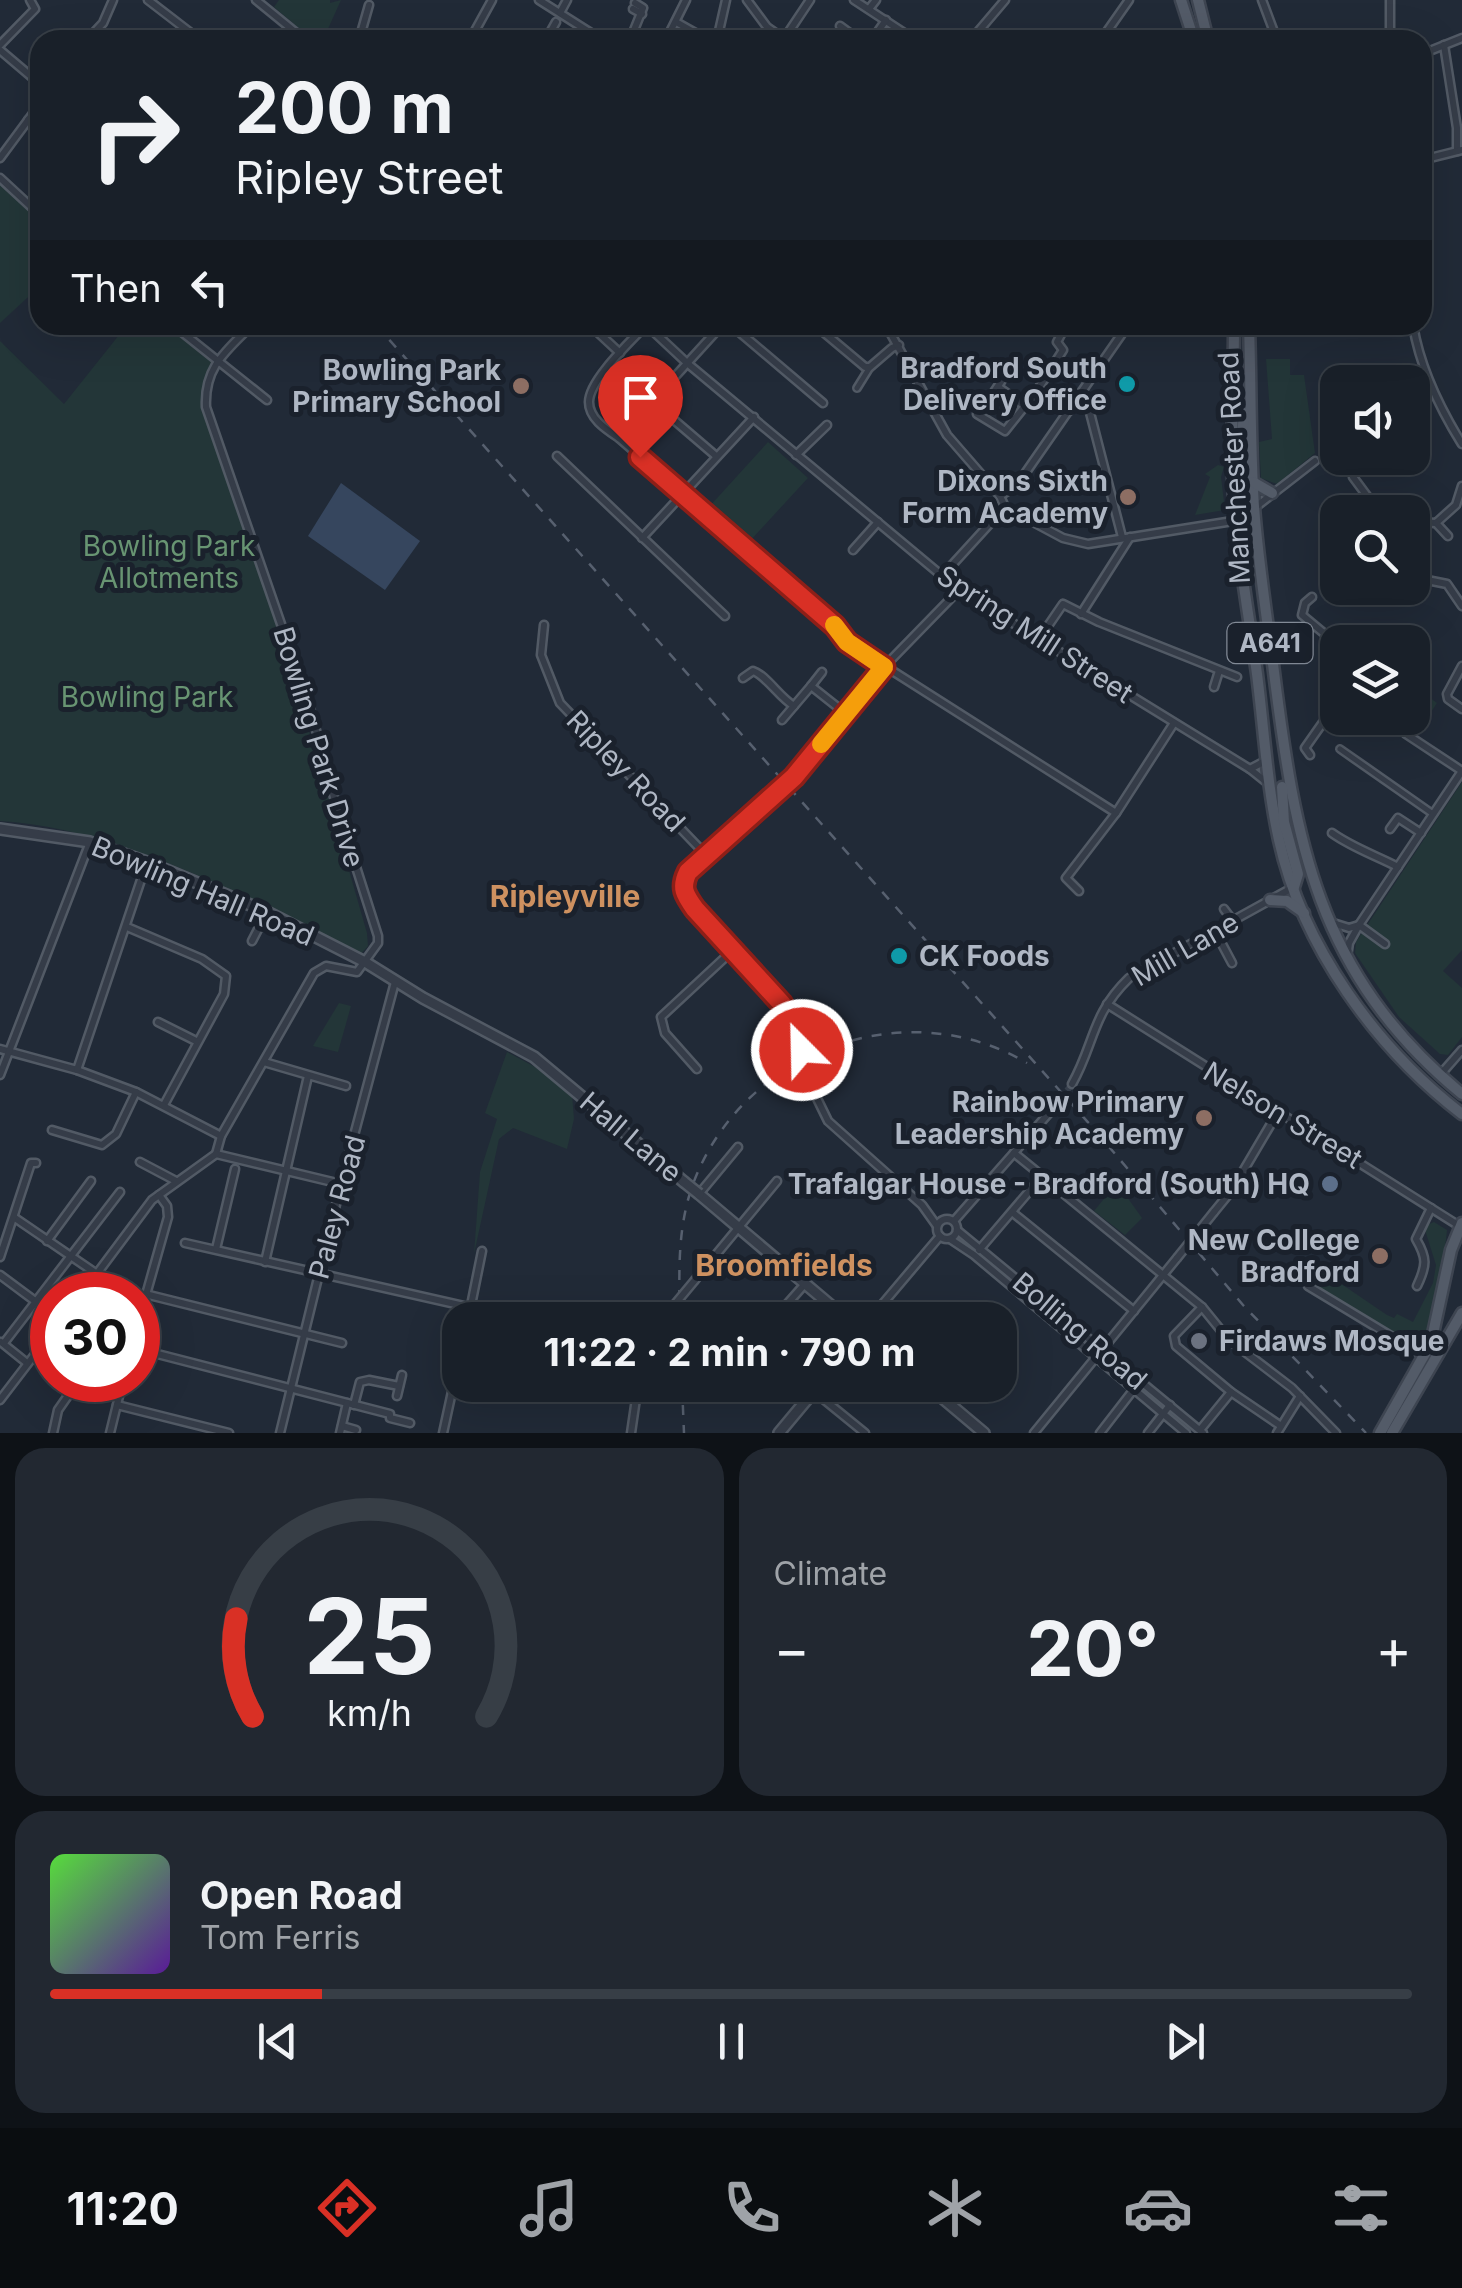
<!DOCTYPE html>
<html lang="en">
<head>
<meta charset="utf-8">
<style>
  body { margin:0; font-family:Inter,sans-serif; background:#222831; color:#f1f3f6; height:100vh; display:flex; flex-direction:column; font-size:38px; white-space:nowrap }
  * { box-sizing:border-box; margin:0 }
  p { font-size:32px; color:#9fa3a8 }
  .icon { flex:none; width:55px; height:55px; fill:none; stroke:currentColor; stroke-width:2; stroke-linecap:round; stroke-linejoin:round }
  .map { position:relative; height:1433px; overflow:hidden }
  .sheet { display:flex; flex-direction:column; gap:15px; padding:15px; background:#0e1217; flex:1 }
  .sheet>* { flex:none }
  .banner { position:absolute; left:30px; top:30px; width:1402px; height:305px; border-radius:30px; box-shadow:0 10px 40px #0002,0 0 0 2px #373e46; background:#192029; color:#f1f3f6; overflow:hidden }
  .controls { position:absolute; left:1320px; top:365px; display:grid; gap:20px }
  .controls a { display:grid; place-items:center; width:110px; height:110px; border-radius:20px; background:#192029; box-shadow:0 10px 40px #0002,0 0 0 2px #373e46; font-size:50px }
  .speed { position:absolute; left:30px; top:1272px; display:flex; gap:20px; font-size:50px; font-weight:700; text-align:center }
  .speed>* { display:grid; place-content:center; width:130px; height:130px; border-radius:50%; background:#192029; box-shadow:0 10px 40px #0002,0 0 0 2px #373e46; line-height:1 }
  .speed .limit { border:15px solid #d22; background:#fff; color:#111 }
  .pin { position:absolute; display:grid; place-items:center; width:85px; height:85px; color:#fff; margin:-102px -42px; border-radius:50% 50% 50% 0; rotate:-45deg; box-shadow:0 0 10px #0007 }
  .pin .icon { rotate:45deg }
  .me { position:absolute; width:110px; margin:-55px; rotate:337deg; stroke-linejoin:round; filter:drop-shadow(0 0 8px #0008) }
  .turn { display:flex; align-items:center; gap:35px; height:210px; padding:0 40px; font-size:45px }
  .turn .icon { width:130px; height:130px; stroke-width:2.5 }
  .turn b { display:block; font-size:70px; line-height:85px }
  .then { display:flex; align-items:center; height:95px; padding:0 40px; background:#0003; gap:20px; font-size:38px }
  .big { font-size:75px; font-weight:700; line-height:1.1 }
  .sheet .card { flex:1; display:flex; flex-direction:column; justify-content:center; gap:15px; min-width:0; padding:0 35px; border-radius:30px; background:#222831 }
  .sheet .dial { align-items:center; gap:0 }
  .dial svg { height:260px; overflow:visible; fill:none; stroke:#373e46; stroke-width:7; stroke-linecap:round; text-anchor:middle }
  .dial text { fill:#f1f3f6; stroke:none }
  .song { display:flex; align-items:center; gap:30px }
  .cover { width:120px; height:120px; border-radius:15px; background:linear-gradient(135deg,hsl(110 70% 55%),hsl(270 70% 35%)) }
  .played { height:10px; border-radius:5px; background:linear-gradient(90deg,#d93025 20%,#373e46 20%) }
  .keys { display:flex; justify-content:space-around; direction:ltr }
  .heat { display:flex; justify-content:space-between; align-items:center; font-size:55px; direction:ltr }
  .sheet .tiles { flex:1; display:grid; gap:15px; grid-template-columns:1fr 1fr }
  .card:last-child { grid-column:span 2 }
  .trip { position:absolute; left:442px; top:1302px; width:575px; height:100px; border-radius:30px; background:#192029; box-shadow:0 10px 40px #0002,0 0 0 2px #373e46; font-weight:700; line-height:100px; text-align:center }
  .menu { display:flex; height:160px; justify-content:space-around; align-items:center; background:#0a0d10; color:#9fa3a8 }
  .menu .icon { width:70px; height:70px }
  .menu .active { color:#d93025 }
  .menu b { font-size:45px; color:#f1f3f6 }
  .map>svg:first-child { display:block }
</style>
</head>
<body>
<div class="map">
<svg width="1462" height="1433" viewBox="0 0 1462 1433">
  <rect width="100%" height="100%" fill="#212a37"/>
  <g fill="#233638">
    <path d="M279,0H330V3L341,0L323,40H313L274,7Z"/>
    <path d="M0,176L40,215V286L0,323Z"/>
    <path d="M127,325H173L218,361L209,372L206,407L257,550L367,933L368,946L359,956C255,900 119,828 0,821V341L64,404Z"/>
    <path d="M1266,359H1290V375H1304L1315,453L1277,484L1261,478L1259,442L1272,439Z"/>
    <path d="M768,442L808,478L749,542L708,508Z"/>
    <path d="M1218,465L1224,467L1221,477L1225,510L1195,515L1210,477L1205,474Z"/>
    <path d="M1413,685L1437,703L1416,735L1398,718H1412Z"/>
    <path d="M1462,782V950L1443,971L1462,988V1037L1448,1055L1440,1054L1399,1017L1355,953L1356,942Z"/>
    <path d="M339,1003L351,1006L338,1052L313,1046Z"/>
    <path d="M507,1052L554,1077L572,1094L574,1119L567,1149L513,1128L499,1139L474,1254L480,1172L497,1119L485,1113Z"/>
    <path d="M1117,1183L1142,1218L1125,1235L1094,1211Z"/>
    <path d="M1434,1222L1447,1230L1446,1240L1432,1318L1422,1341L1401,1338L1313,1285L1316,1278L1306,1273L1312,1264L1387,1315L1394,1318L1397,1314L1413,1322L1433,1283L1436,1265L1425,1230L1427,1225Z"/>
  </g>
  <path fill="#36465e" d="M341,483L420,541L385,590L308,536Z"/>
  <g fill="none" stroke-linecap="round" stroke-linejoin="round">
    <path stroke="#363f4c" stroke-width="6" stroke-dasharray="6 3" stroke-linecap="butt" d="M1056,1105L1072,1084"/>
    <defs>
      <g id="pedestrian">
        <path d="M857,388L870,367"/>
        <path d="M1340,749L1433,814"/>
      </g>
      <g id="minor">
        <path d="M148,0L200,40"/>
        <path d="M256,0L305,40"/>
        <path d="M539,0L602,40"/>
        <path d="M747,0L767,27L784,39L810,0"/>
        <path d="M854,0L915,40"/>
        <path d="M1262,0L1277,40"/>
        <path d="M633,9L642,14"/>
        <path d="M869,9L876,0"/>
        <path d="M560,13L567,0"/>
        <path d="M676,22L708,40"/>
        <path d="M840,26L859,40"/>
        <path d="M87,40L103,23L113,0"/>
        <path d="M359,40L369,5"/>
        <path d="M470,40L492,0"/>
        <path d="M546,40L556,22"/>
        <path d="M630,40L643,8L635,3"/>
        <path d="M666,40L686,0"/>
        <path d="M717,40L726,0"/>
        <path d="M872,40L886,20"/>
        <path d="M971,40L1005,0"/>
        <path d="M1101,40L1129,0"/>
        <path d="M1390,40V0"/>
        <path d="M0,45L35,9L30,0"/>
        <path d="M1444,45L1457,128V151"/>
        <path d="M0,50L40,84"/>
        <path d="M1422,54L1462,38"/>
        <path d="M28,120L40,129"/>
        <path d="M0,158L40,104"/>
        <path d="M1422,160L1462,150"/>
        <path d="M0,178L40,215"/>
        <path d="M173,325L267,400"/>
        <path d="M590,325L620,353"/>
        <path d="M646,325C631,341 589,380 589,402C589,419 607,430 619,438L835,626L847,642L1116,813"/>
        <path d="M653,325L655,333L687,363L959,590L1250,769"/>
        <path d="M731,325L823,403"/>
        <path d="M815,325L865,367H870L892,348L899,345"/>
        <path d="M886,325L947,435L1000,496L1005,507L1063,538L1088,544L1239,520"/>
        <path d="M1413,325C1420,368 1439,407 1462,444"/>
        <path d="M968,328L970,325"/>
        <path d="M1259,329L1267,325"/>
        <path d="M998,387L1025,406L1038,389L1069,411"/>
        <path d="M1038,389L1063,350L1057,342L1064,329"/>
        <path d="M992,395L1010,368"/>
        <path d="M1078,398L1088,405L1122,537"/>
        <path d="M653,402L716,456"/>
        <path d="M977,414L1005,431L1025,406"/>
        <path d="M619,438L722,325"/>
        <path d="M796,455L827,425"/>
        <path d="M557,456L725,616"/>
        <path d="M1353,477L1379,512"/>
        <path d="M1000,496L1017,485L1128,325"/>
        <path d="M1253,509L1315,461"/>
        <path d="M1415,522L1436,523L1456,505L1462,486"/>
        <path d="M1436,523L1448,536"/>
        <path d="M642,538L754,417"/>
        <path d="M853,550L878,522"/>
        <path d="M1412,561L1427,580L1447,584L1462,606"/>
        <path d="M942,576L1005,507"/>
        <path d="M1312,597L1305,603L1302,615L1338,645"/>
        <path d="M1081,614L1130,537"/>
        <path d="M544,625L541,655L560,703L707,856"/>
        <path d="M1039,639L1063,604L1099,622L1237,677"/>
        <path d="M1462,666L1447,694L1448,699L1462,709"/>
        <path d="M743,678L753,671C766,675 779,697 794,706"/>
        <path d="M811,686L822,672"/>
        <path d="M1214,687L1219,671"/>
        <path d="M1393,718L1406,734L1462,771"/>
        <path d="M782,720L811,686L845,713"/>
        <path d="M1310,755L1305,748L1338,701"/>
        <path d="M1267,760L1250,769L1270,785"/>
        <path d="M794,777L884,667L959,590"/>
        <path d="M780,790L688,872L683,889L695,909L782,1004L802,1051"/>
        <path d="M1390,829L1398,818L1421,833"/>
        <path d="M1332,833C1353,848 1375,855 1398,867"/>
        <path d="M1079,891L1066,878L1116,813L1174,723"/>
        <path d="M1224,909L1233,921"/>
        <path d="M1333,923L1349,928L1359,925L1349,943L1347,957"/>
        <path d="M127,927L202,959L226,976L224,994L164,1105"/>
        <path d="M1215,931L1232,963"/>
        <path d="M252,941L267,912"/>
        <path d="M1385,944L1359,925L1462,771"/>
        <path d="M1107,1004L1461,1227"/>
        <path d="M158,1022L196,1041"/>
        <path d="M0,1049L77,1070L136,1092L221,1136"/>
        <path d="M264,1062L346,1086"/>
        <path d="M697,1069L665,1033L661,1017L733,950"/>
        <path d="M77,1070L147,862"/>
        <path d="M0,1075L90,842"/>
        <path d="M1440,1075L1462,1050"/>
        <path d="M806,1076L828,1121L922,1205L937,1226"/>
        <path d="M1072,1084C1095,1043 1091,1015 1129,978L1292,888"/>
        <path d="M52,1130L102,1145L116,1134L136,1092"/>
        <path d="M1014,1153L1202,1307L1228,1339L1292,1388L1336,1433"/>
        <path d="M216,1154L221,1136L314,973L326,966L357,972L378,943V936L335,801L310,708L206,407C204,367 226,351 252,325"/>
        <path d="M216,1154L341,1184"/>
        <path d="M140,1162L176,1181"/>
        <path d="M699,1194L738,1147"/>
        <path d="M1012,1212L1134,1311"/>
        <path d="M1214,1212L1232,1190L1278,1112"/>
        <path d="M15,1218L97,1274"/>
        <circle cx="947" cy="1229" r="10"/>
        <path d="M954,1221L1056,1105"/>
        <path d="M957,1230L1203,1433"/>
        <path d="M950,1239L974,1255L1186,1433"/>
        <path d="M47,1241L91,1181"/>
        <path d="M185,1243L526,1320"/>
        <path d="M216,1249L235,1169"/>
        <path d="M979,1250L1043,1175"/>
        <path d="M0,1257L31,1163H36"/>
        <path d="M265,1262L308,1076"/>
        <path d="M0,1275L35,1301"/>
        <path d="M695,1280L777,1181"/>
        <path d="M1308,1286L1424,1356"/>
        <path d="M1417,1286C1427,1265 1427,1258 1416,1239L1431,1208"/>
        <path d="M145,1294L342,1343"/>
        <path d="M81,1295L152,1200L216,1154"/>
        <path d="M1202,1307L1174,1336L1176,1346L1231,1392L1281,1426"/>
        <path d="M468,1320L482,1251"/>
        <path d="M662,1320L670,1310"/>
        <path d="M773,1320L804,1285"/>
        <path d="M824,1320L834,1308"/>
        <path d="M869,1320L940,1236"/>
        <path d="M138,1323L168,1217L167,1206L159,1195"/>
        <path d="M1,1342L27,1363"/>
        <path d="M4,1343L120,1192"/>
        <path d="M138,1349L390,1414V1418L410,1423"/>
        <path d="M806,1385L865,1433"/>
        <path d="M751,1387L752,1385"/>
        <path d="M397,1396L402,1375"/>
        <path d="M0,1400L52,1332"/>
        <path d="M117,1405L229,1433"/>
        <path d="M354,1405L360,1382L369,1380L399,1386"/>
        <path d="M342,1426L356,1430"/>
        <path d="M1200,1430L1231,1392"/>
        <path d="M53,1433L58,1410L79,1380"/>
        <path d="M110,1433L123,1380"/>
        <path d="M280,1433L341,1184L395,982"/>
        <path d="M340,1433L347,1403"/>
        <path d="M443,1433L460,1355"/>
        <path d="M631,1433L638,1385"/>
        <path d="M1034,1433L1177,1258"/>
        <path d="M1100,1433L1141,1380"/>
        <path d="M1148,1433L1170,1405"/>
        <path d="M1277,1433L1300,1396"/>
      </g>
      <g id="tertiary">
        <path d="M0,829L90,842L147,862L267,912L365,962L423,998L534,1057L684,1182"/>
        <path d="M699,1194L848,1320"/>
        <path d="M927,1385L984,1433"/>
        <path d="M779,1433L819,1385"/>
      </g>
      <g id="primary">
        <path d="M1181,0L1194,40"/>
        <path d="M1198,0L1208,40"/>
        <path d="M1234,325C1234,383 1230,442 1234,500C1238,558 1249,616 1257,674C1264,729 1267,786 1279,840C1302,946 1377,1049 1462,1114"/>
        <path d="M1249,325C1251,385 1250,446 1254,507C1258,559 1266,612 1273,664C1295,841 1316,973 1462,1094"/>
        <path d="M1253,482L1272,493"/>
        <path d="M1238,520L1243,507L1240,460L1244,413"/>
        <path d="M1243,568C1251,547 1241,528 1254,508"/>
        <path d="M1282,787L1284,822L1298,874L1294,887"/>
        <path d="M1270,900L1287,901L1304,913"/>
        <path d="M1380,1433L1431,1343L1451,1250L1462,1223"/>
        <path d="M1392,1433L1462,1313"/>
      </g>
    </defs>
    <use href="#pedestrian" stroke="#525a65" stroke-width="10"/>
    <use href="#minor" stroke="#525a65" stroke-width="11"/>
    <use href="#tertiary" stroke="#525a65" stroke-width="14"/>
    <use href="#primary" stroke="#3e4551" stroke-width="15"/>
    <use href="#pedestrian" stroke="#353c48" stroke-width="5"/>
    <use href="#minor" stroke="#353c48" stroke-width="6"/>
    <use href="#tertiary" stroke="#353c48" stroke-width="9"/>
    <use href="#primary" stroke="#535b68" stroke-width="10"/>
    <g stroke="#57606f" stroke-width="2.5" stroke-dasharray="10 10" stroke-linecap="butt">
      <path d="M376,325L1094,1129L1243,1305L1366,1433"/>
      <path d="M680,1320C679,1274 677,1228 693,1184C742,1051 905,991 1027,1063"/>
      <path d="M682,1385L684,1433"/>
    </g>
    <defs>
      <g id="minor-bridge">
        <path d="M780,790L794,777"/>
        <path d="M802,1051L806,1076"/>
        <path d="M1177,1258L1214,1212"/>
        <path d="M670,1310L695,1280"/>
      </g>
      <path id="tertiary-bridge" d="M684,1182L699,1194"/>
    </defs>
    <use href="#minor-bridge" stroke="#525a65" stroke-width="11" stroke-linecap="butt"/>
    <use href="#tertiary-bridge" stroke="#525a65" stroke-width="14" stroke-linecap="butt"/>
    <use href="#minor-bridge" stroke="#353c48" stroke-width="6"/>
    <use href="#tertiary-bridge" stroke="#353c48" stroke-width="9"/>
  </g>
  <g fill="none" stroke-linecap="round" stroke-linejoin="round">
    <defs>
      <path id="route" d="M640,457L835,626L847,642L884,667L794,777L688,872C680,888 685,895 695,909L782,1004L802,1050"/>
    </defs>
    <use href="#route" stroke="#8d1f18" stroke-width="25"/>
    <use href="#route" stroke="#d93025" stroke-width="18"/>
    <path stroke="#f59e0b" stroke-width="18" d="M821,744L884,667L847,642L834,625"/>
  </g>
  <g fill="#0f9aa8" stroke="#1a212c" stroke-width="4">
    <circle cx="1127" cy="384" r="10"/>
    <circle cx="899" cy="956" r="10"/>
  </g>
  <g fill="#8d6e63" stroke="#1a212c" stroke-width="4">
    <circle cx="521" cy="386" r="10"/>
    <circle cx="1128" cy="497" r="10"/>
    <circle cx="1204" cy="1118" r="10"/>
    <circle cx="1380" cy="1256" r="10"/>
  </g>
  <circle fill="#5c6f8a" stroke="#1a212c" stroke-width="4" cx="1330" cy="1184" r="10"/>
  <circle fill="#6b7280" stroke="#1a212c" stroke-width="4" cx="1199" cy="1341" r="10"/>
  <g text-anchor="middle" stroke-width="10" stroke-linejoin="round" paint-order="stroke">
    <rect fill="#1a212c" stroke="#828a96" stroke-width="2.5" x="1227.5" y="623" width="85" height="40" rx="8"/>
    <g font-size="25" font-weight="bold" fill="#afb7c4">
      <text x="1270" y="652">A641</text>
    </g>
    <g font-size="28" font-weight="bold" fill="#afb7c4" stroke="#1a212c" text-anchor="end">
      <text x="1107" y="378">Bradford South<tspan x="1107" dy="32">Delivery Office</tspan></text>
      <text x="501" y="380">Bowling Park<tspan x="501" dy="32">Primary School</tspan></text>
      <text x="1108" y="491">Dixons Sixth<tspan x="1108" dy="32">Form Academy</tspan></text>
      <text x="919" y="966" text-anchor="start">CK Foods</text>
      <text x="1184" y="1112">Rainbow Primary<tspan x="1184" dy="32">Leadership Academy</tspan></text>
      <text x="1310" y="1194">Trafalgar House - Bradford (South) HQ</text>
      <text x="1360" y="1250">New College<tspan x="1360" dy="32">Bradford</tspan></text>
      <text x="1219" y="1351" text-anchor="start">Firdaws Mosque</text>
    </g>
    <g font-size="28" fill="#afb7c4" stroke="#1a212c">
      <text transform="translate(1234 468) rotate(-93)" y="10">Manchester Road</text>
      <text transform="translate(1035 634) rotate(33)" y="10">Spring Mill Street</text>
      <text transform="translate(319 747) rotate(73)" y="10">Bowling Park Drive</text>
      <text transform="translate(626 771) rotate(46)" y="10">Ripley Road</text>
      <text transform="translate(203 891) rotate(23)" y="10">Bowling Hall Road</text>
      <text transform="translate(1185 949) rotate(-30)" y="10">Mill Lane</text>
      <text transform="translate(1283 1115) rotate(31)" y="10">Nelson Street</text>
      <text transform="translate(631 1137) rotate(40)" y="10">Hall Lane</text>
      <text transform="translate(337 1207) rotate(-75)" y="10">Paley Road</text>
      <text transform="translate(1080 1331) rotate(40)" y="10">Bolling Road</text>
    </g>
    <g font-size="28" fill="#689472" stroke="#1a212c">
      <text x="169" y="556">Bowling Park<tspan x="169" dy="32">Allotments</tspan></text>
      <text x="147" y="707">Bowling Park</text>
    </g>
    <g font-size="30" font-weight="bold" fill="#ce9160" stroke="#1a212c">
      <text x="565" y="907">Ripleyville</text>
      <text x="784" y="1276">Broomfields</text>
    </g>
  </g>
</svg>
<div class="controls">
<a><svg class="icon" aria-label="sound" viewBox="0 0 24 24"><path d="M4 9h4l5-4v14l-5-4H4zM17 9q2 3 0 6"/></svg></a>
<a><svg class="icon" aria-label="search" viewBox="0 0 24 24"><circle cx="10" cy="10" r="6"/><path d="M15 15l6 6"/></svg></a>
<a><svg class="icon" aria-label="layers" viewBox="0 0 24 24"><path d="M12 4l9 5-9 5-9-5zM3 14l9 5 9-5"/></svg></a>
</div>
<div class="speed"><div class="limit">30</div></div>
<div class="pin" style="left:640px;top:457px;background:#d93025"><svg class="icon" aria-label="arrive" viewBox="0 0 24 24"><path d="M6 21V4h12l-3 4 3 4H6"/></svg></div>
<svg class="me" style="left:802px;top:1050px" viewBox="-20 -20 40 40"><circle r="17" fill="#d93025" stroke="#fff" stroke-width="3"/><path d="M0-11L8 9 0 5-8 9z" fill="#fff"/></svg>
<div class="trip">11:22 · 2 min · 790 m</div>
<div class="banner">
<div class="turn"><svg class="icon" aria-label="right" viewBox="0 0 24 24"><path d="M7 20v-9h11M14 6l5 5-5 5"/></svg><div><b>200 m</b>Ripley Street</div></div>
<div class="then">Then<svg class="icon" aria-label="left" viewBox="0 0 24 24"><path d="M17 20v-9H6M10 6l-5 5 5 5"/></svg></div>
</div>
</div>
<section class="sheet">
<div class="tiles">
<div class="card dial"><svg viewBox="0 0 100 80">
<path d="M14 69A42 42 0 1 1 86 69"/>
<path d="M14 69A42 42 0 0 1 9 39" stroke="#d93025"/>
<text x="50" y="56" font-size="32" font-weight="700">25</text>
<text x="50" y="72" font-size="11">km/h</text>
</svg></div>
<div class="card"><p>Climate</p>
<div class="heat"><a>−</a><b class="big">20°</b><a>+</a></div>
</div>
<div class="card">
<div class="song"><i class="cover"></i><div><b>Open Road</b><p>Tom Ferris</p></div></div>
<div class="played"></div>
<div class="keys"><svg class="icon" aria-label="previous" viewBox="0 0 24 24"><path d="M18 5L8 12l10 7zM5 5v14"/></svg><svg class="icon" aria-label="pause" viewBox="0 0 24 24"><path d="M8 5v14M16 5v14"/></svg><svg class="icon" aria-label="next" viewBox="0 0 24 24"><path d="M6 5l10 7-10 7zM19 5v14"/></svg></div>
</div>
</div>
</section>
<nav class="menu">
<b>11:20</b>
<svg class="icon active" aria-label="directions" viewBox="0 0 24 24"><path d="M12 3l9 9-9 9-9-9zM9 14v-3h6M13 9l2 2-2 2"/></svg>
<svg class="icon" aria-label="music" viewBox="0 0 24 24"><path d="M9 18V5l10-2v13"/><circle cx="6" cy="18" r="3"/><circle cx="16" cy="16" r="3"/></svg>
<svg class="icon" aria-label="phone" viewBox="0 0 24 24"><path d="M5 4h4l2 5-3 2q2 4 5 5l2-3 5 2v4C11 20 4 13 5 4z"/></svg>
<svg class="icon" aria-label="climate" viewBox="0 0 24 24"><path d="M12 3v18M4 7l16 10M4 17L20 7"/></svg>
<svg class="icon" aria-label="car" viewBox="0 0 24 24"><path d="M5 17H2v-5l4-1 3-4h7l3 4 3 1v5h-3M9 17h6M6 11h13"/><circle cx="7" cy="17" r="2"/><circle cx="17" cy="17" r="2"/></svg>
<svg class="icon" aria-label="filters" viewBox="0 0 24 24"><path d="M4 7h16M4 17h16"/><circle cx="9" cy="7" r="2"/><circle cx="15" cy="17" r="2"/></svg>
</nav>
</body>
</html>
